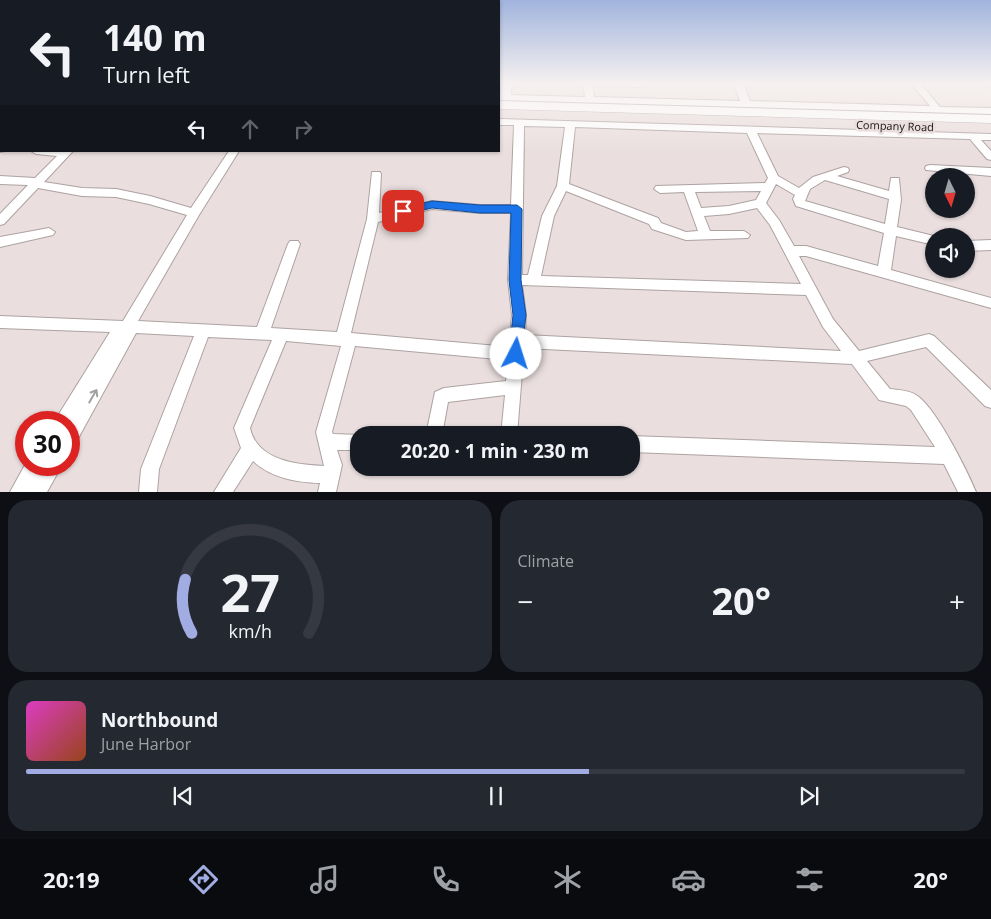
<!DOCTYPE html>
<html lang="en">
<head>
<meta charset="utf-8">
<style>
  body { margin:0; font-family:"Open Sans",sans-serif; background:#242831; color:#f1f3f6; height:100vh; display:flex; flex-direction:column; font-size:19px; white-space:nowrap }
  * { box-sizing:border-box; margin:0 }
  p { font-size:16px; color:#9ea1a6 }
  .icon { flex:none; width:28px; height:28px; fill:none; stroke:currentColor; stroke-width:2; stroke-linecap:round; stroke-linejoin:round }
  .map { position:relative; height:492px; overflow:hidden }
  .panel { display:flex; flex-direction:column; gap:8px; padding:8px; background:#0d0f14; flex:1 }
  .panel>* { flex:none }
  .guide { position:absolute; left:0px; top:0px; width:500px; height:152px; box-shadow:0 1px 4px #0004; background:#171b24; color:#f1f3f6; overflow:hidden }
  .needle { width:32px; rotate:175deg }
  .controls { position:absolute; left:925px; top:168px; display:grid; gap:10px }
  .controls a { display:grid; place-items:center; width:50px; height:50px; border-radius:50%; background:#171b24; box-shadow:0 1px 4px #0004; font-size:25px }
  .speed { position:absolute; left:15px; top:411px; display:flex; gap:10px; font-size:25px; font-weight:700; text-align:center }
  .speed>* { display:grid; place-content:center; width:65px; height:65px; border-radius:50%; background:#171b24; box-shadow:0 1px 4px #0004; line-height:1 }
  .speed .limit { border:8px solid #d22; background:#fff; color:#111 }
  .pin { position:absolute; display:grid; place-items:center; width:42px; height:42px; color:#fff; margin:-21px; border-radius:10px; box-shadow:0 2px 8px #0006 }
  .me { position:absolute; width:55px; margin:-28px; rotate:5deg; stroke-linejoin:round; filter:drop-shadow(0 0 4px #0008) }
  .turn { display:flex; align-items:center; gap:18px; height:105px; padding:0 20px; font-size:22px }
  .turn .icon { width:65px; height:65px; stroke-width:2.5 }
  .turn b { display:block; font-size:35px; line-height:42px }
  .lanes { display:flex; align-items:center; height:48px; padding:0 20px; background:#0003; justify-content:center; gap:25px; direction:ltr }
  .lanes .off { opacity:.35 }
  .big { font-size:38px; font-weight:700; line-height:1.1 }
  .panel .card { flex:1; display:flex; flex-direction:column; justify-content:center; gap:8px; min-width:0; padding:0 18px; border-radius:20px; background:#242831 }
  .panel .dial { align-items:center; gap:0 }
  .dial svg { height:130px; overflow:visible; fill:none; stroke:#363941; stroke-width:7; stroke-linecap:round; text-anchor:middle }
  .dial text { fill:#f1f3f6; stroke:none }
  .song { display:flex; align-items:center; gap:15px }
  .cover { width:60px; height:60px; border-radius:8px; background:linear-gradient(135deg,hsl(310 70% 55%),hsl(20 70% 35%)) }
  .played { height:5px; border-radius:2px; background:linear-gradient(90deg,#a1ade2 60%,#363941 60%) }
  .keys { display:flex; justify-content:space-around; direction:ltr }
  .heat { display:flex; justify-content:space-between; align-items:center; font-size:28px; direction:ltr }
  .panel .tiles { flex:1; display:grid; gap:8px; grid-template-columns:1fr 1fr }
  .card:last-child { grid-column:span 2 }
  .trip { position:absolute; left:350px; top:426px; width:290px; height:50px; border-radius:20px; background:#171b24; box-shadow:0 1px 4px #0004; font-weight:700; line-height:50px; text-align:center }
  .menu { display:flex; height:80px; justify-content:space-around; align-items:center; background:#090b0e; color:#9ea1a6 }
  .menu .icon { width:35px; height:35px }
  .menu .active { color:#a1ade2 }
  .menu b { font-size:22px; color:#f1f3f6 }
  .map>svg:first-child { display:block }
</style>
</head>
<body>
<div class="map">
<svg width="991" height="492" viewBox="0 0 991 492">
  <rect width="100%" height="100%" fill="#eadfde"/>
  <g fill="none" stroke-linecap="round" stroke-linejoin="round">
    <defs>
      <g id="minor">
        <path d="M502,83H512L511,95L585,97L583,83H648L647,86L644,87L593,86L594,97L740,101L733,83H743L750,101L930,106L911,83H920L940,107L991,108V114L499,100Z"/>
        <path d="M985,83H991V88Z"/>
        <rect x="0" y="104" width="1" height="6"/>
        <path d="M499,119L991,134V140H981L991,151V160L987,159L970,139L757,133L778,176L799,188L813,177L844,167L848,168L849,170L848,172L837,176L889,191L891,178H899L901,200L897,227L934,236V245L896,236L891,270L991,298V308L806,256H799L833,319L859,351L929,334L934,336L991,390V408L985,406L926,347L867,361L890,389C898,390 908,390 916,395C935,406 967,470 976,492H958L944,464L631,452V436L935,447L911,410L906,406L879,400L852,364L524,348L517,435H501L505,395L448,402L442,435H426L435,392L444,388L506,381L508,360L355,346L332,432L333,434L362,435H359V450H337L342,465L336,492H318L320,483C295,482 272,478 253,461L233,492H214L241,448L234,428L272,340L208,337L159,469L157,492H139L141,469L194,336L136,333L75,444L69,446V422H54L110,332L0,328V316L123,321L187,215L149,204L116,197L82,196L38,188L4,224L0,225V214L28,185L0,184V176L35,178L57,156L36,154L31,151H73L44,182L82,188L116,189L150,196L191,208L229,151H239L199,215L138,321L257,327L288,244L290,241H298L300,244L271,328L337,332L367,219L372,172H380L381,174L379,213L432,201L480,205H511L514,125H499ZM524,126L565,127L557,186L542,216L528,275H522ZM575,127L747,133L768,178L765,183L656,186L654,189L660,193L684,192L698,231L686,232L661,223L658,218L569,184ZM825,180L889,199L885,224L805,201L810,189ZM776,184L795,195L793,199L796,206L884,233L878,266L806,246H794L779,220L766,203ZM566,191L649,224L652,229L686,240L748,238L750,235L744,231H710L704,216L729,214L757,208L770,225L801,284L541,276L554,216ZM761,191L756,200L729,206L701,208L695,192ZM432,209L480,213H511L508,280L512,315L509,347L351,333L378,222ZM522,285L806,295L823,327L841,351L525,335L526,315ZM286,341L341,346L316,432L324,466C298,465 257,461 250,428Z"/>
        <path d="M0,146L1,151H5L0,152Z"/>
        <path d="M930,165L991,168V176L926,170L925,168L926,166Z"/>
        <path d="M49,228L55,232L53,235L0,247V237Z"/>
        <path d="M991,240V250L966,251V241Z"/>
        <path d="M26,463V465H62L47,492H10Z"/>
      </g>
      <g id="highway">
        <rect x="0" y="86" width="1" height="8"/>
        <path d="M499,101L991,115V123L499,109Z"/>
      </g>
    </defs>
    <use href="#minor" stroke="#ada2a2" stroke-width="2"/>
    <use href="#highway" stroke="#ada2a2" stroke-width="1"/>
    <use href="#minor" fill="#fff" fill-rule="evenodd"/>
    <use href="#highway" fill="#fff" fill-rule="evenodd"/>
  </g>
  <defs><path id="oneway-shaft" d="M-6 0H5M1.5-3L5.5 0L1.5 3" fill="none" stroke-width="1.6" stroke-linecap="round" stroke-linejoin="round" transform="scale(1.25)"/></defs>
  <use stroke="#a1a0a0" href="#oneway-shaft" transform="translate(93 396) rotate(-60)"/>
  <linearGradient id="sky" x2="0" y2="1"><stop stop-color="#a1b4dd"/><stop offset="0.55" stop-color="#f6f1f0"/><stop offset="1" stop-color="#f6f1f0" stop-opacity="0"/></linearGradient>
  <rect width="991" height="152" fill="url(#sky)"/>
  <path fill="#1a73e8" stroke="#114b97" d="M432,201L480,205H517L522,209L521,280L526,315L521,358L516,359L511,358L509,354L513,315L509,280L511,213H480L432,208L403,215L398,211L399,209Z"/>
  <g text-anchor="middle" stroke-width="5" stroke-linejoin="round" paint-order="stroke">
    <g font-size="11" fill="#151111" stroke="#eadfde">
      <text transform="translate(895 126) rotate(2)" y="4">Company Road</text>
    </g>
  </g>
</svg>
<div class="controls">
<a><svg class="needle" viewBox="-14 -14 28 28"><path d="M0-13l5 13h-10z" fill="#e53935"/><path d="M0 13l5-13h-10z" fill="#9ea1a6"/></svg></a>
<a><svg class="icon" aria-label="sound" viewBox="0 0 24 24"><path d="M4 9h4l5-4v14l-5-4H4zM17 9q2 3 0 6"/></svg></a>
</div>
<div class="speed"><div class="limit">30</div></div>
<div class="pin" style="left:403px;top:211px;background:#d93025"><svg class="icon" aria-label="arrive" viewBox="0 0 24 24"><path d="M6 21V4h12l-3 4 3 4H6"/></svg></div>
<svg class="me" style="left:516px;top:354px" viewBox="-20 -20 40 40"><circle r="19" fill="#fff"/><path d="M0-13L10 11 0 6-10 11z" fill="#1a73e8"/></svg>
<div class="trip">20:20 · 1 min · 230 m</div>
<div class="guide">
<div class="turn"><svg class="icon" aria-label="left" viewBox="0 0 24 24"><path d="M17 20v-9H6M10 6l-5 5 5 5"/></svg><div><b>140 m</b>Turn left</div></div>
<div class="lanes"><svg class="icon" aria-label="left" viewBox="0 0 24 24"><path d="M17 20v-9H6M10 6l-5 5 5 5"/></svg><svg class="icon off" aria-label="ahead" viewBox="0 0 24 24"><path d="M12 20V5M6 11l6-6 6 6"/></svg><svg class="icon off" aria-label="right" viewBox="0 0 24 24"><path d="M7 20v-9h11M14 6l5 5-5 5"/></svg></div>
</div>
</div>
<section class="panel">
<div class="tiles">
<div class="card dial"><svg viewBox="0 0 100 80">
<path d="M14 69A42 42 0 1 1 86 69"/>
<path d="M14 69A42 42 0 0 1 10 36" stroke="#a1ade2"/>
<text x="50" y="56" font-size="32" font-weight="700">27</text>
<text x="50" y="72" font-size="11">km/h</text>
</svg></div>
<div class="card"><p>Climate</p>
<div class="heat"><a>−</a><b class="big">20°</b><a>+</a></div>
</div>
<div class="card">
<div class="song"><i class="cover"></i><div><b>Northbound</b><p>June Harbor</p></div></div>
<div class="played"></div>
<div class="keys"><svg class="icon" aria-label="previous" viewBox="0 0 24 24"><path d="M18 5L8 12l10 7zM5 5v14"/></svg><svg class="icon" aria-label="pause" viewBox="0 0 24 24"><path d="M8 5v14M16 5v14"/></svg><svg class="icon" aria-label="next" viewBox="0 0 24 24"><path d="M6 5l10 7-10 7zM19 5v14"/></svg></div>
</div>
</div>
</section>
<nav class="menu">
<b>20:19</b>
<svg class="icon active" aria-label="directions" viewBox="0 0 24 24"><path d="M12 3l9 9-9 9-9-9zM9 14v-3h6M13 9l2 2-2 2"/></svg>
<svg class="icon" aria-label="music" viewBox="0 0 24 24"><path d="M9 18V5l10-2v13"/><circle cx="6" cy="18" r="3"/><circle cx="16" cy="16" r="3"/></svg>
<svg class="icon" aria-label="phone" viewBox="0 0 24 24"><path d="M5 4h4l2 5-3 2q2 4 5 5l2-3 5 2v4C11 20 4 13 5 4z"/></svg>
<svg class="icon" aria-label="climate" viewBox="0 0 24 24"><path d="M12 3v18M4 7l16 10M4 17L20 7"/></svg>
<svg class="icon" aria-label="car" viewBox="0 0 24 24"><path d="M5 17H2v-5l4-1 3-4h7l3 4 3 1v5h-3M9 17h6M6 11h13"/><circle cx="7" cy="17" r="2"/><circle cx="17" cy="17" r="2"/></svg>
<svg class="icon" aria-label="filters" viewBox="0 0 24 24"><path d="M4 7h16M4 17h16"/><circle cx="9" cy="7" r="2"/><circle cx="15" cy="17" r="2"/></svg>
<b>20°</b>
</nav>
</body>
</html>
